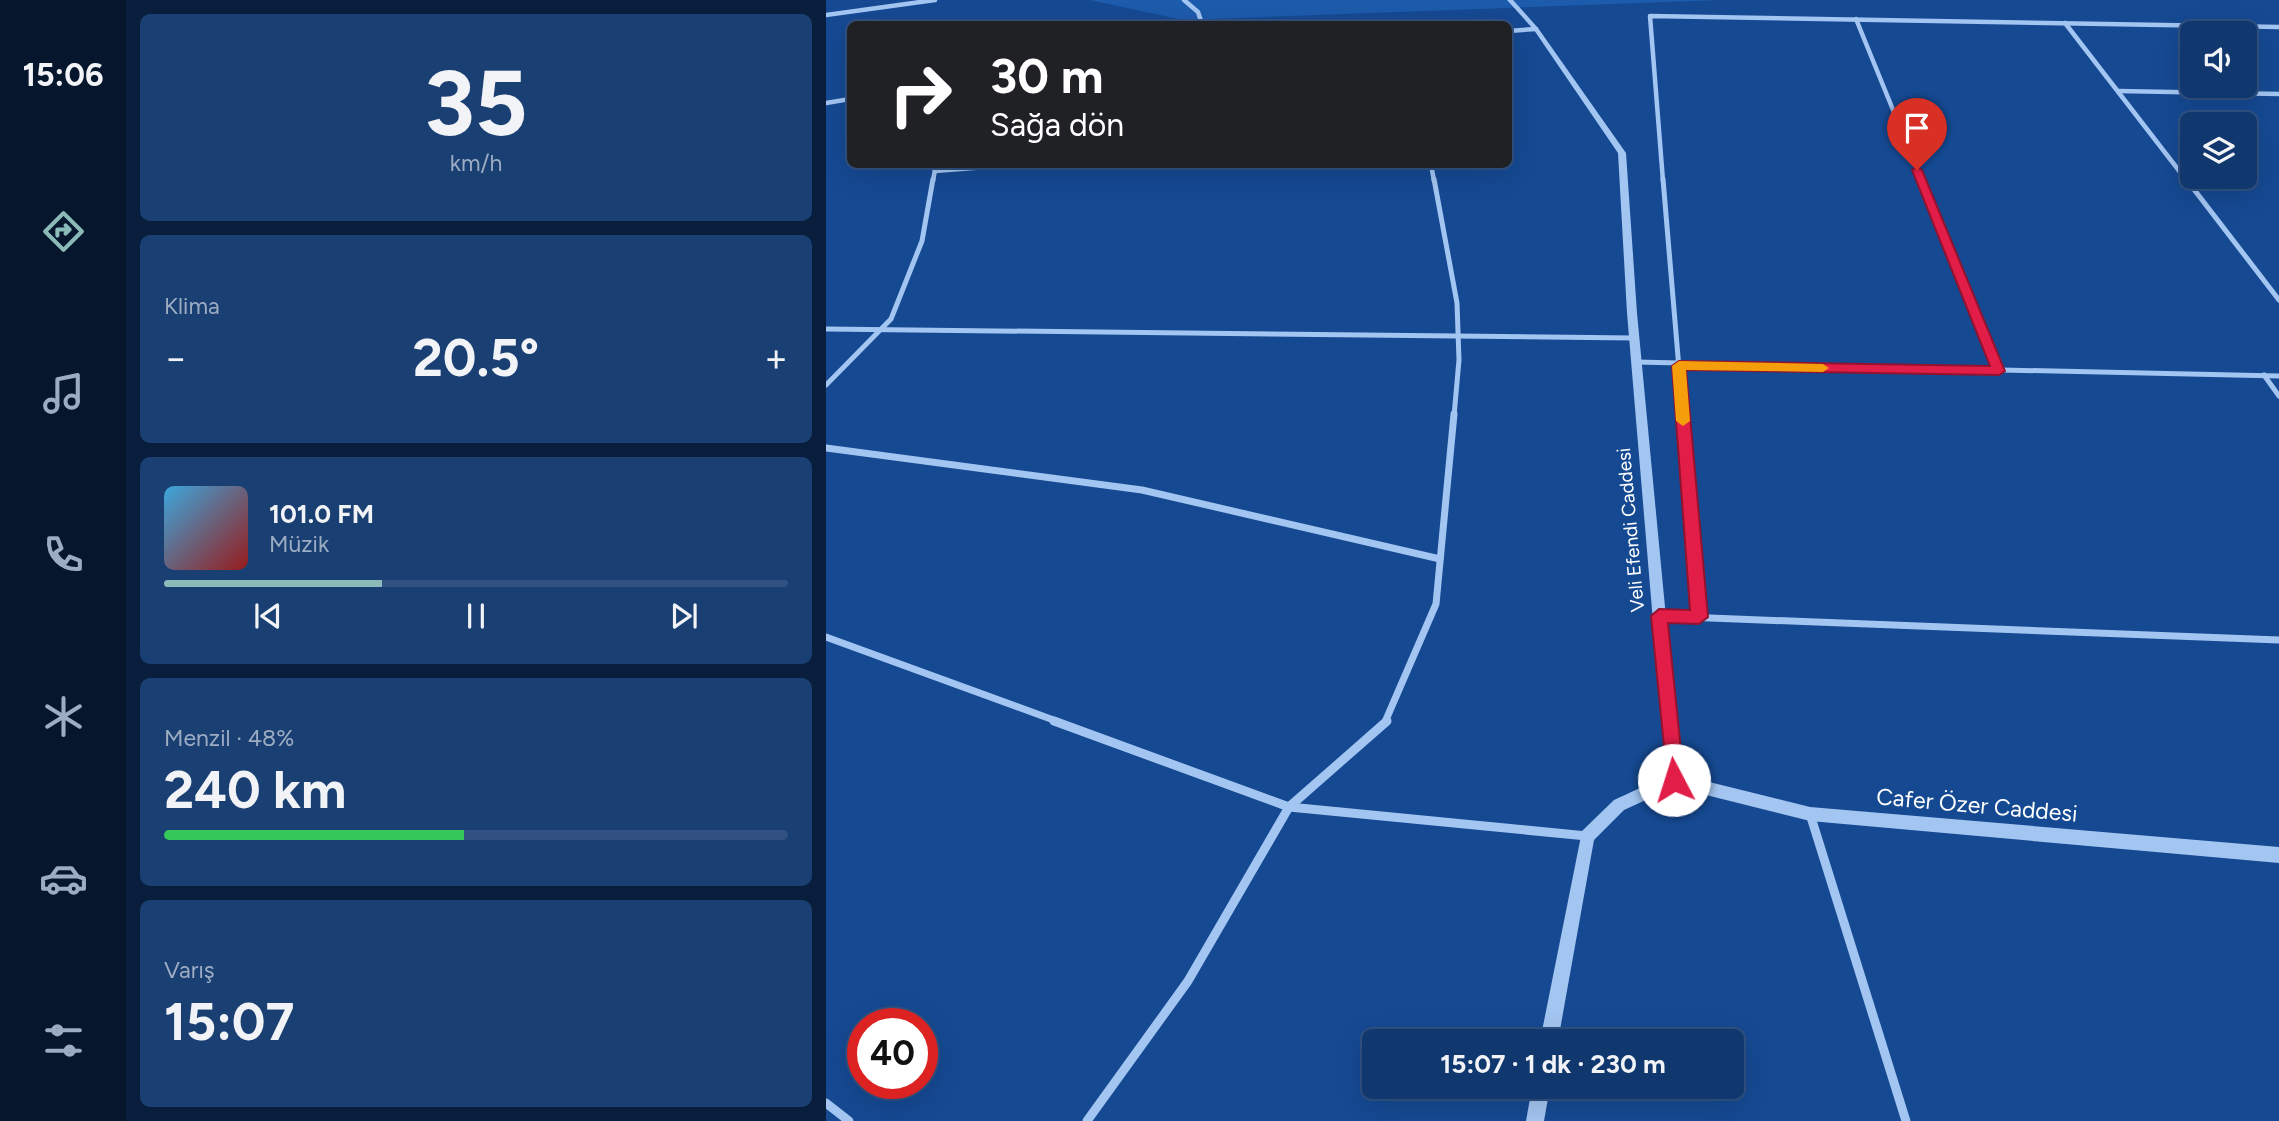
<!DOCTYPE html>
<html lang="tr">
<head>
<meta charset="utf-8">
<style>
  body { margin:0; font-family:Figtree,sans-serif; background:#193f73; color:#f1f3f6; height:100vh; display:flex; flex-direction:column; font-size:26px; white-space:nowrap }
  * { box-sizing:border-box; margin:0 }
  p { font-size:23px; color:#9cacc2 }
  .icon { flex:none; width:38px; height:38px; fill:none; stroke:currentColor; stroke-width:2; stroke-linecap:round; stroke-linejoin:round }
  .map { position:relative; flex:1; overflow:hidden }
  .panel { display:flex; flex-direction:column; gap:14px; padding:14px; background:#091e3c; width:700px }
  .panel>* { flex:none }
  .guide { position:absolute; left:21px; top:21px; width:665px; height:147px; border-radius:10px; box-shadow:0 7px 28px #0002,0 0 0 2px #305181; background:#202124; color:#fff; overflow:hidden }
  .fabs { position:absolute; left:1354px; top:21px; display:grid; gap:14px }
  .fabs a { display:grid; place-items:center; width:77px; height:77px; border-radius:10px; background:#10376e; box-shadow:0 7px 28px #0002,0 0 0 2px #305181; font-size:35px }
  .speed { position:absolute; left:21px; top:1008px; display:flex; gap:14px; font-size:35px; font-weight:700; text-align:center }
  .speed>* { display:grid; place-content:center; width:91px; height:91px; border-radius:50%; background:#10376e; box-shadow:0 7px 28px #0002,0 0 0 2px #305181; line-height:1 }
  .speed .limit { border:10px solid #d22; background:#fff; color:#111 }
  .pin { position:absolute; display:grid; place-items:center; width:60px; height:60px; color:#fff; margin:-72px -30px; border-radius:50% 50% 50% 0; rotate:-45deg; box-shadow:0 0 7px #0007 }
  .pin .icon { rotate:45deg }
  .me { position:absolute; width:77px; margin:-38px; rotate:355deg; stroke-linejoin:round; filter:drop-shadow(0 0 5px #0008) }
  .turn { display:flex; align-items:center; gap:24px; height:147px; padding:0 28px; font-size:32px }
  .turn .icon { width:91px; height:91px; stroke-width:2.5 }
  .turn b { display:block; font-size:49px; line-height:60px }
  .big { font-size:52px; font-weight:700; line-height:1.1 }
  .panel .card { flex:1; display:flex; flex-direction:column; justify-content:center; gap:10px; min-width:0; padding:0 24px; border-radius:10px; background:#193f73 }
  .panel .dial { align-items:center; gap:0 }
  .dial b { font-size:91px; line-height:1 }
  .song { display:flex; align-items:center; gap:21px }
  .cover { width:84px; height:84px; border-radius:10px; background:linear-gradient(135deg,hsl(200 70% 55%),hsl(0 70% 35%)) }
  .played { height:7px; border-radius:4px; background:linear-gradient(90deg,#8bbbb9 35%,#305181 35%) }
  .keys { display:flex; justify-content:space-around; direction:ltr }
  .heat { display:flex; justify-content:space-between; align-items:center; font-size:38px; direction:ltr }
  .charge { height:10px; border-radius:5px; background:linear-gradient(90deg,#34c759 48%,#305181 0) }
  .trip { position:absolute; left:536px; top:1029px; width:382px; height:70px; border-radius:10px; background:#10376e; box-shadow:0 7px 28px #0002,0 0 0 2px #305181; font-weight:700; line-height:70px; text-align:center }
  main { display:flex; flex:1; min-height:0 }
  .tab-bar { display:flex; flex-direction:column; width:126px; justify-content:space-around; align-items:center; background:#06162c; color:#9cacc2 }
  .tab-bar .icon { width:49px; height:49px }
  .tab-bar .on { color:#8bbbb9 }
  .tab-bar b { font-size:32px; color:#f1f3f6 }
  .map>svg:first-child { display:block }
</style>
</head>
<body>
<main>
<nav class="tab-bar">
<b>15:06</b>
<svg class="icon on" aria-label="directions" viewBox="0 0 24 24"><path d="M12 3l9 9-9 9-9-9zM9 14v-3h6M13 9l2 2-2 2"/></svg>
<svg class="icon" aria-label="music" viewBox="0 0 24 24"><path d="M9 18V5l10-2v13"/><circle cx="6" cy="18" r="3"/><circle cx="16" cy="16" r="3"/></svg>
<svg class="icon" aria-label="phone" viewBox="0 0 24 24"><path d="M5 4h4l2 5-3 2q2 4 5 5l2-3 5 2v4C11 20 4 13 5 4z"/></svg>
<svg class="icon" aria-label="climate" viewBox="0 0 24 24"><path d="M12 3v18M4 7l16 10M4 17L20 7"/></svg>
<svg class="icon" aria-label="car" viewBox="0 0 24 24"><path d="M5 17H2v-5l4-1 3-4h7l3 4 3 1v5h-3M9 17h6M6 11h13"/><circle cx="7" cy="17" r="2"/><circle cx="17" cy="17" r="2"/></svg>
<svg class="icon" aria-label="filters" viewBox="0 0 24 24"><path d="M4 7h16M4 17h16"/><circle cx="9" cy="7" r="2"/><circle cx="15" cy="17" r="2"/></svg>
</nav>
<section class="panel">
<div class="card dial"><b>35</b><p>km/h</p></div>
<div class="card"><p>Klima</p>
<div class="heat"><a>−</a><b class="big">20.5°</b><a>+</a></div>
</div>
<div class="card">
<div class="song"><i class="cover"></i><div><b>101.0 FM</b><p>Müzik</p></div></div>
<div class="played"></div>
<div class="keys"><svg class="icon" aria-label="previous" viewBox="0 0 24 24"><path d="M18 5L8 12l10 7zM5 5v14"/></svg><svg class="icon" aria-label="pause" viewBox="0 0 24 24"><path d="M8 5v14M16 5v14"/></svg><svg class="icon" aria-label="next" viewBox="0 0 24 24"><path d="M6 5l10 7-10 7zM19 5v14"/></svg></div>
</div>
<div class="card"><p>Menzil · 48%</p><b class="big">240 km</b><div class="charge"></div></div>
<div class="card"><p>Varış</p><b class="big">15:07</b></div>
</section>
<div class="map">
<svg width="1453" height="1121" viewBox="0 0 1453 1121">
  <rect width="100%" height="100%" fill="#154992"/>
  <path fill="#1d5bac" d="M264,0H896L357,20Z"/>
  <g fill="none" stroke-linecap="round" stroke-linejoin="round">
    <g stroke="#a3c5f1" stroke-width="4.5">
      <path d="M358,0L372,12L376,24"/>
      <path d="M0,15L109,0"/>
      <path d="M1030,19L1096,181"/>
      <path d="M1239,23L1361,181"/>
      <path d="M682,31L710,29"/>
      <path d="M1292,91L1453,94"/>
      <path d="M0,103L24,99"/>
      <path d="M605,164L608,181"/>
      <path d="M109,171L200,164"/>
      <path d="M107,181L110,164"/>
      <path d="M837,181L824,16L1453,27"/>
    </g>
    <g stroke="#a3c5f1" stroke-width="5">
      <path d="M608,179L631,303L633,360L628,416"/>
      <path d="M837,179L857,416"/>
      <path d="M1095,179L1173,371"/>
      <path d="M1360,179L1453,300"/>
      <path d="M0,329L808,338"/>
      <path d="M810,362L1453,376"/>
      <path d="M1438,375L1453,396"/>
      <path d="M0,385L65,319L96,241L107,179"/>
    </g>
    <g stroke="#a3c5f1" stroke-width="7">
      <path d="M856,414L873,617"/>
      <path d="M0,448L316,490L614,559"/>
      <path d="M833,616L1453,640"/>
      <path d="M0,637L233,722"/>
      <path d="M559,722L610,604L628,414"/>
    </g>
    <g stroke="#a3c5f1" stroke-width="9">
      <path d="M228,721L463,807L761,836"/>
      <path d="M984,814L1080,1121"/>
      <path d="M0,1103L23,1121"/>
      <path d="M261,1121L362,981L463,807L561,721"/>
    </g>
    <g fill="#a3c5f1" fill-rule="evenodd">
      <path d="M681,0H687L712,28L800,153L811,313L855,775L984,807L1453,847V863L984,821L848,787L798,810L768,840L732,1041H714L756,831L788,800L840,776L801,313L792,153L708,30Z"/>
      <path d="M706,1087H724L718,1121H700Z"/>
    </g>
  </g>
  <path fill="#e11d48" stroke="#92132f" stroke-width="2" d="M1091,167L1096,170L1179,371L1173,375L860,370L882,617L873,624L842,623L858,780L855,786L848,789L842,786L825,616L833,609L864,610L846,366L853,361L1164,366L1086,170Z"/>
  <path fill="#f59e0b" d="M853,361L997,364L1003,368L997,372L860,370L864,421L857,426L850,421L846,366Z"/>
  <g text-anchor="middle" stroke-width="7" stroke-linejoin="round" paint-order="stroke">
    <g font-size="19" fill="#fff" stroke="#154992">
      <text transform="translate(804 530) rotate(-95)" y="7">Veli Efendi Caddesi</text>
    </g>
    <g font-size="23" fill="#fff" stroke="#154992">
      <text transform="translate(1151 805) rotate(5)" y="8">Cafer Özer Caddesi</text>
    </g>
  </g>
</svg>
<div class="fabs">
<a><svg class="icon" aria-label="sound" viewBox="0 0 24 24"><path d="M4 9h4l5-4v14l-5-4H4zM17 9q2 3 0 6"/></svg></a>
<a><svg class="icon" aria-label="layers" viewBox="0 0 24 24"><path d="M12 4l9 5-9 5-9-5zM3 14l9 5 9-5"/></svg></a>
</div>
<div class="speed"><div class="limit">40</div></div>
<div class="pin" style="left:1091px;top:170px;background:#d93025"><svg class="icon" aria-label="arrive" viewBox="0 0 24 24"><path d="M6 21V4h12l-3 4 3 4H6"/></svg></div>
<svg class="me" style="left:848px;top:780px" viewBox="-20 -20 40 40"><circle r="19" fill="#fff"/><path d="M0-13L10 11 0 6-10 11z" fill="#e11d48"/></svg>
<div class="trip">15:07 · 1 dk · 230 m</div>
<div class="guide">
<div class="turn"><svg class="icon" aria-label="right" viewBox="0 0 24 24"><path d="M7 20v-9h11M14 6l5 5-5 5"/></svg><div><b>30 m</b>Sağa dön</div></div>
</div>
</div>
</main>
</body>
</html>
